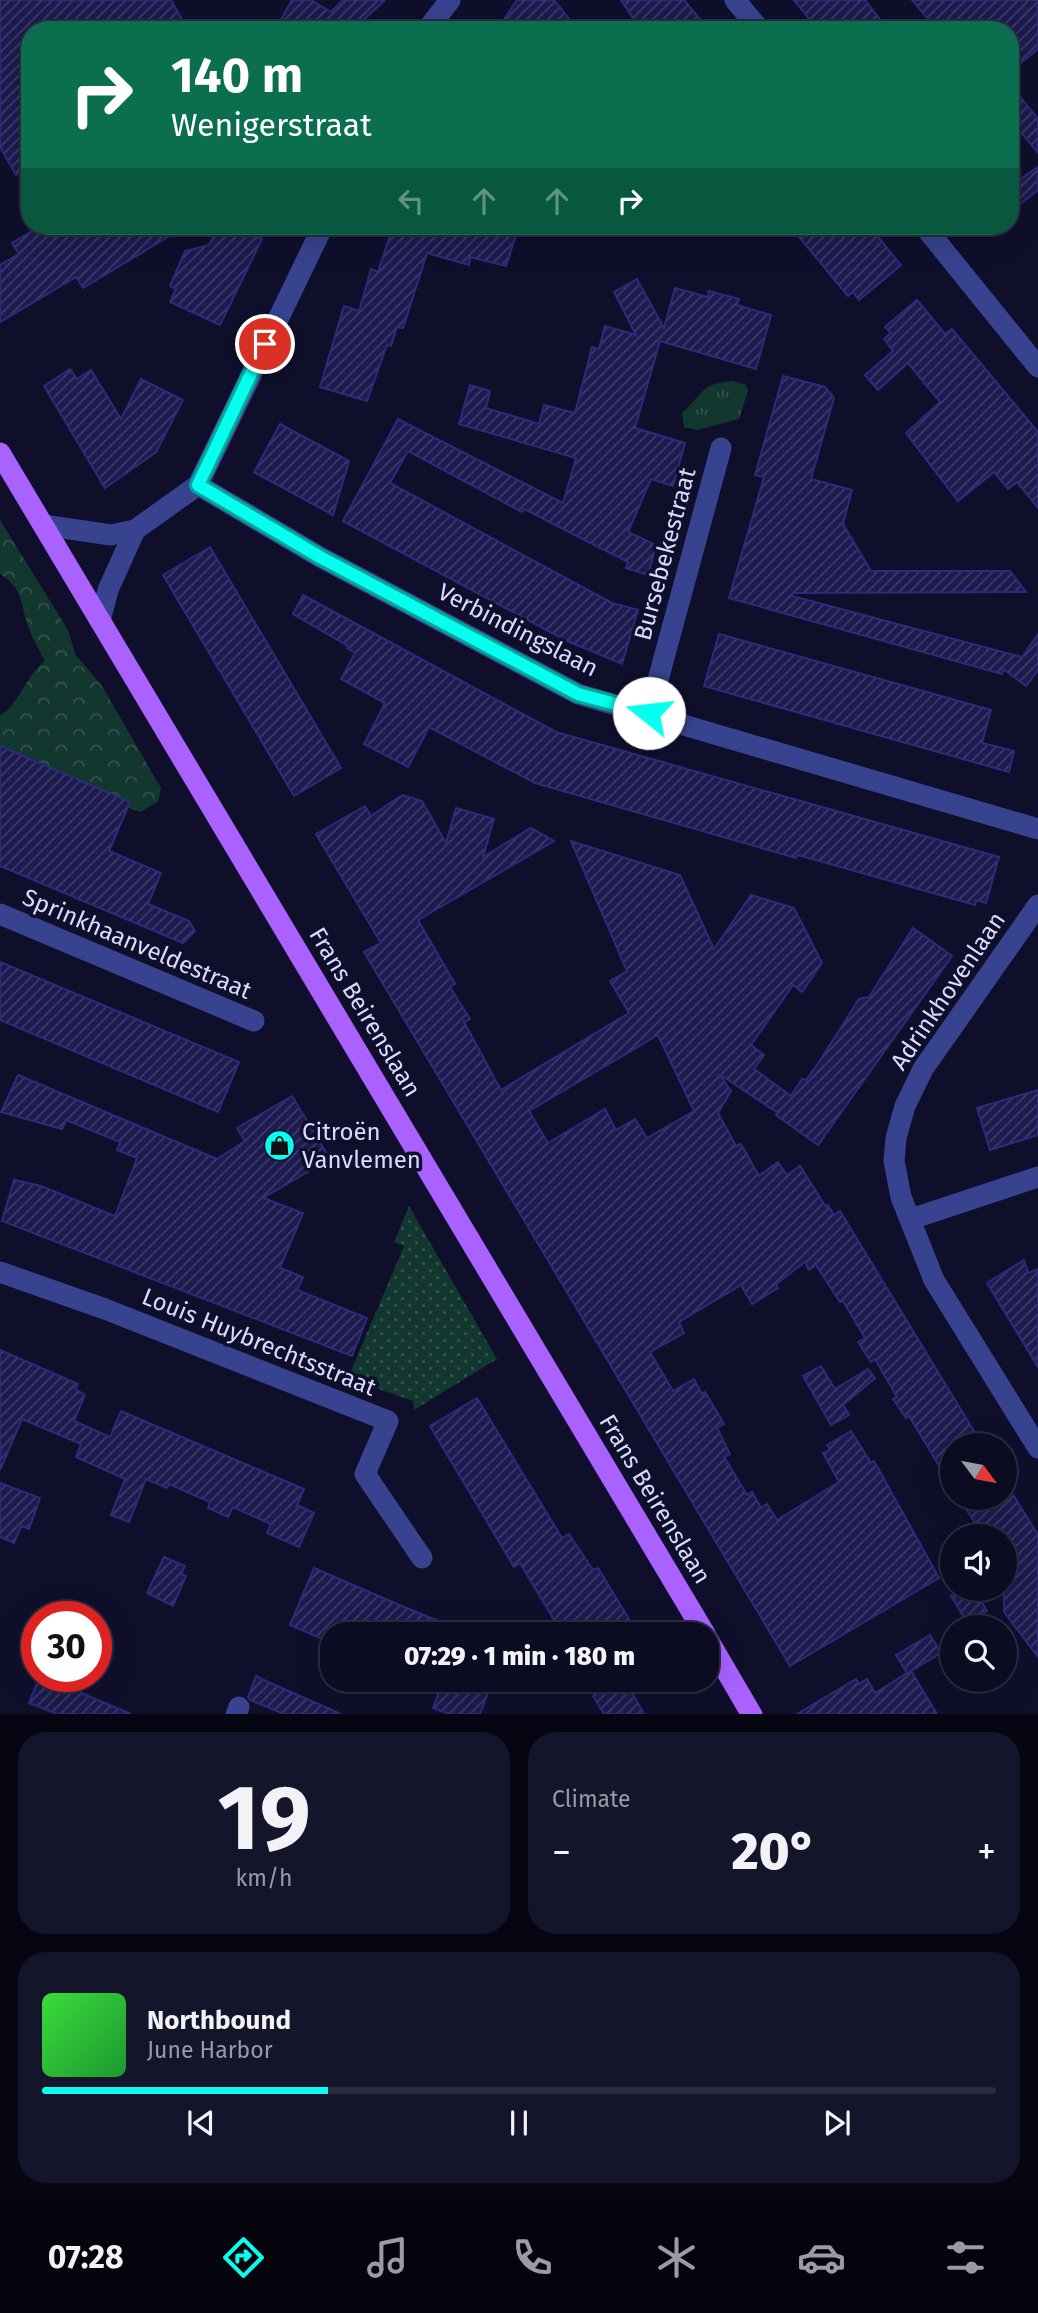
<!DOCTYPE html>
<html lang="en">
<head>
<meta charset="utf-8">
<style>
  body { margin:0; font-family:"Fira Sans",sans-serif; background:#14142a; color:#f1f3f6; height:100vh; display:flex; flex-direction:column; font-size:26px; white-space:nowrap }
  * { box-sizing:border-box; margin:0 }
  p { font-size:23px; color:#9a9ba5 }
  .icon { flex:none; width:38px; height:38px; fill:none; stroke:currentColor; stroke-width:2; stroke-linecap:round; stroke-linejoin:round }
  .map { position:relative; height:1714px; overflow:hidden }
  .panel { display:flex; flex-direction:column; gap:18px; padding:18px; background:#060612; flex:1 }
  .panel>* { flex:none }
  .banner { position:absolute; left:21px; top:21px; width:998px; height:214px; border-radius:28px; box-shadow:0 7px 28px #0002,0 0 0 2px #2b2b3f; background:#0b6e4f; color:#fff; overflow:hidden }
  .needle { width:46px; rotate:122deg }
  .tools { position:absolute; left:940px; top:1433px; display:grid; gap:14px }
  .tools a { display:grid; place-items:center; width:77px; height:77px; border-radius:50%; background:#0b0b21; box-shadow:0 7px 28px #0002,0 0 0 2px #2b2b3f; font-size:35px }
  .speed { position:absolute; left:21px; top:1601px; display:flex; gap:14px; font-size:35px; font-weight:700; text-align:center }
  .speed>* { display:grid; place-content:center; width:91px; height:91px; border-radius:50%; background:#0b0b21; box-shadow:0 7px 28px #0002,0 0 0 2px #2b2b3f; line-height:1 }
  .speed .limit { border:10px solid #d22; background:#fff; color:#111 }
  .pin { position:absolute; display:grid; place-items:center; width:60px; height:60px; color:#fff; margin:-30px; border:4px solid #fff; border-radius:50%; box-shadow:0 2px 7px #0007 }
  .me { position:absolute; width:77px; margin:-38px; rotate:286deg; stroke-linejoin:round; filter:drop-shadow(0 0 5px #0008) }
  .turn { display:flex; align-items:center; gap:24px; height:147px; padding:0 35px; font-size:32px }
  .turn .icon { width:91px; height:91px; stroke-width:2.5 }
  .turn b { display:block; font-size:49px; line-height:60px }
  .lanes { display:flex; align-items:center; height:66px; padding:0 35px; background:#0003; justify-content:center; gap:35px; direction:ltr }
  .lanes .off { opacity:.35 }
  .big { font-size:52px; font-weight:800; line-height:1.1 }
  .panel .card { flex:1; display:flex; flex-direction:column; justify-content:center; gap:10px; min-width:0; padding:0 24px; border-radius:28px; background:#14142a }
  .panel .dial { align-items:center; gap:0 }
  .dial b { font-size:91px; line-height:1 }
  .song { display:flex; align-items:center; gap:21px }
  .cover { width:84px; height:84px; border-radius:10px; background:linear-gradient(135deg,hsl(120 70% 55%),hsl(130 70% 35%)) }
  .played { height:7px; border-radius:4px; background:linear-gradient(90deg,#06ffee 30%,#2b2b3f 30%) }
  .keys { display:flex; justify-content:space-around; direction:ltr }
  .heat { display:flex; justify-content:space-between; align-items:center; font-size:38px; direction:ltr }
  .panel .tiles { flex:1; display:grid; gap:18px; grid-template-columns:1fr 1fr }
  .card:last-child { grid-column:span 2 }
  .trip { position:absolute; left:320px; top:1622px; width:399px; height:70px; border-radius:28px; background:#0b0b21; box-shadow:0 7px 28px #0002,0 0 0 2px #2b2b3f; font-weight:800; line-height:70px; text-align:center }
  .menu { display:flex; height:112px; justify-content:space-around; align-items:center; background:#04040d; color:#9a9ba5 }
  .menu .icon { width:49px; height:49px }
  .menu .current { color:#06ffee }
  .menu b { font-size:32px; color:#f1f3f6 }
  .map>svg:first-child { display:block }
</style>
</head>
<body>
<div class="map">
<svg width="1038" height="1715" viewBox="0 0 1038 1715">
  <defs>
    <pattern id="grass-tufts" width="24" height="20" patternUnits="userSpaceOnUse" patternTransform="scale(1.75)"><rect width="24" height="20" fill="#12372f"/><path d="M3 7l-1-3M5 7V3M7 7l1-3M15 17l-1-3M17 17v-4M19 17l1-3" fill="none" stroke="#34534e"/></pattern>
    <pattern id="forest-crowns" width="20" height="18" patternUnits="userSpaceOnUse" patternTransform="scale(1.75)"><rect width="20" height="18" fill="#12372f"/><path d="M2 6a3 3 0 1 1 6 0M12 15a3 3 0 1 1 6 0" fill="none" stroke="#34534e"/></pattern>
    <pattern id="park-dots" width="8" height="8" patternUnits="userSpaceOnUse" patternTransform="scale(1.75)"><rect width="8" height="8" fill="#12372f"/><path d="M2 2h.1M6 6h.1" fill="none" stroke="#34534e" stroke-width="1.8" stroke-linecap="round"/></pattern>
    <pattern id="building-hatch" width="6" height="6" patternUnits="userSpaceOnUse" patternTransform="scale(1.75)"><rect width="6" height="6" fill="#1c1a4e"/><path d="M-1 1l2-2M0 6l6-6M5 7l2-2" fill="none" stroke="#3c3b69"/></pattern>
  </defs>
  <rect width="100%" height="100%" fill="#0f0f2c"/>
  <path fill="url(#grass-tufts)" d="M733,381L746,385L748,391L739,419L697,430L684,427L682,413C703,395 700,383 733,381Z"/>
  <path fill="url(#forest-crowns)" d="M0,520L68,630L75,654L102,686L161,788L158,802L140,812L0,754V715C18,707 24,678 45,661C39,650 32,638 28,626C20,603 24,589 0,574Z"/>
  <path fill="url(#park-dots)" d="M409,1206L497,1359L414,1410L413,1401L348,1378L404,1246L394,1242Z"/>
  <g fill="url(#building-hatch)" stroke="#2d2a7c" stroke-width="2" fill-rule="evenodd">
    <path d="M0,0H171L188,30H30V167L16,175L0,147Z"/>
    <path d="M292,0H311L331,12L343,0H385L356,27L360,30H275Z"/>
    <path d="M517,0H554L570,20L564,30H497Z"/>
    <path d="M621,0H684L709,30H641Z"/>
    <path d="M794,0H865L888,30H818Z"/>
    <path d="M912,0H1038V49L1010,72V30H937Z"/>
    <path d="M1010,84L1038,119V153L1010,119Z"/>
    <path d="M1038,167V190L1010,212V186Z"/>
    <path d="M41,226H148L147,232L168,237L83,288L76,277L0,322V265L19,254L12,243Z"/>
    <path d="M219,226H236L262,239L220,325L170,302L176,289L170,286L185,251L209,245Z"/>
    <path d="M393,226H519L506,266L470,257L469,265L427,253L403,328L397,327L391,346L387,345L367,401L320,387L344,306L359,311L371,269L378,272Z"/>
    <path d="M813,226H869L901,265L859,300L853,292L848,296L799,237Z"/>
    <path d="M637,279L664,328L675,288L708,297L709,291L739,299L737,305L771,315L756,369L660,341L635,428L685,443L673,486L651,479L628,532L656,545L648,575L626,568L628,562L524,509L522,512L408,451L390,483L612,603L638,610L622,664L565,640L343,521L398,419L563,503L576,458L459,424L470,385L490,391L486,408L539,424L544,405L575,413L592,347L599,349L605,326L636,335L614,292Z"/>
    <path d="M917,300L945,334L952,329L1038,432V508L1017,482L1008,489L994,472L958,501L906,433L940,402L908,363L878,390L865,375L893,351L884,339L891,333L885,327Z"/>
    <path d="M70,369L77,379L91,370L121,419L141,379L183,400L156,452L105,488L44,386Z"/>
    <path d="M783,376L825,387L834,398L811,479L852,490L843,524L871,571H1010L1026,592L793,593L792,596L1022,657L1038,634V670L1026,686L1003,669L1002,674L729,598L764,477L755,475Z"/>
    <path d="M280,424L349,461L333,515L254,472Z"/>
    <path d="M210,547L341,768L294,796L163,575Z"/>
    <path d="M303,595L556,732L999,857L986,903L976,900L975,905L798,855L796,858L535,783L429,727L408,767L364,744L385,703L341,679L355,653L347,648L348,646L293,614Z"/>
    <path d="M719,634L991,710L982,743L1014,751L1009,772L704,686Z"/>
    <path d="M0,746L130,802L109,851L161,873L148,904L189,921L195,931L183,943L0,866Z"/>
    <path d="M402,795L422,801L446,843L456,808L494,819L483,857L531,828L554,841L418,920L455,984L450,987L470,1019L464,1022L501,1090L629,1013L610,981L627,971L571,841L680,875L714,949L751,895L794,908L822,963L802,992L793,985L751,1045L764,1055L754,1069L791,1096L802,1079L806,1080L819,1062L859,999L869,997L913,928L952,956L818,1145L776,1115L778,1113L719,1074L731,1091L718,1113L736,1146L741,1144L759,1176L778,1162L787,1175L800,1166L826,1207L828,1205L834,1215L840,1211L983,1446H952V1487L909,1416L906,1418L893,1399L897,1397L875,1359L871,1362L858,1342L865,1338L843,1301L840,1302L816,1265L809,1270L805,1262L776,1284L778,1288L752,1304L741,1285L679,1322L684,1333L650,1352L673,1391L694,1379L702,1394L705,1392L724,1424L717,1428L730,1454L724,1457L747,1495L752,1492L761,1508L767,1504L777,1520L839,1482L823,1453L830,1450L827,1445L851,1431L871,1463L874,1461L939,1578L790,1666L364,952L381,943L316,834L365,806L371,816ZM658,1035L694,1111L647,1138L635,1119L616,1130L605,1109L548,1143L529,1111Z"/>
    <path d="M0,962L239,1062L218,1112L0,1020Z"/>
    <path d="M18,1075L217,1159L245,1141L237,1128L292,1096L330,1159L263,1198L303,1213L280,1268L303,1277L297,1290L367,1318L352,1356L2,1221L14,1180L41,1186L115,1216L137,1158L117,1150L120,1142L66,1120L62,1129L1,1112Z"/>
    <path d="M1038,1090V1135L990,1150L977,1108Z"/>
    <path d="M1024,1260L1028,1273L1038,1269V1367L987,1283Z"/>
    <path d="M0,1350L78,1384L75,1389L85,1395L74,1421L110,1437L121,1411L304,1489L297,1505L314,1513L299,1547L267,1533L271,1524L233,1507L228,1517L208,1508L210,1502L169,1484L167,1488L146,1479L129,1522L111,1515L125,1479L76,1457L81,1444L22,1419L0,1470Z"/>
    <path d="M821,1366L835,1389L868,1369L875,1378L843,1405L849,1415L831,1425L803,1376Z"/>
    <path d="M477,1398L562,1538L569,1534L593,1570L598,1568L638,1634H530L554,1620L520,1563L514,1567L430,1426Z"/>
    <path d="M1004,1480L1038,1535V1657L1004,1612V1536H992L985,1525L979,1529L959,1498H1004Z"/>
    <path d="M0,1483L40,1498L29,1529L21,1526L14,1543L0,1537Z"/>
    <path d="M164,1557L185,1566L181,1574L186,1576L173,1606L147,1593Z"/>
    <path d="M314,1568L397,1604L470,1634H332V1643L290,1625Z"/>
    <path d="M963,1589H974L987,1611L968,1624L951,1596Z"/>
    <path d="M930,1635L941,1653L911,1671L937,1714H797L856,1679L859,1684L867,1679L875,1693L907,1673L896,1655Z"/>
    <path d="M40,1676H88L81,1693L131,1714H57L29,1703Z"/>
    <path d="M256,1676L268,1682L341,1714H284L250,1700L248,1697Z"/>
    <path d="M444,1680H493L480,1714H449L433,1708Z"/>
    <path d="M596,1680H654L632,1693L644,1714H604L593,1696L602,1690Z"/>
  </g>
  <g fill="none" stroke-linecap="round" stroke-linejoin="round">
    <g stroke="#37438e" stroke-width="21">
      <path d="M735,0L760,30"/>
      <path d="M427,30L450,0"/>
      <path d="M924,226L1038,367"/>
      <path d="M198,485L320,557L578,694L1038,829"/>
      <path d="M43,525L111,535L135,530"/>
      <path d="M100,621L108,590L135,530L198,485L323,226"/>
      <path d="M649,713L721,448"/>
      <path d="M1038,905L923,1069L905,1106L896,1138L894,1161L901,1197L934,1280L1038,1448"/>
      <path d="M0,914L254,1021"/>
      <path d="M911,1219L1038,1177"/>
      <path d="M0,1272L105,1309L388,1421L365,1474L422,1558"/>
      <path d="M236,1715L239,1707"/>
    </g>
    <g stroke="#a961ff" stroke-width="21">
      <path d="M0,453L705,1634"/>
      <path d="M707,1638L752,1715"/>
    </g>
  </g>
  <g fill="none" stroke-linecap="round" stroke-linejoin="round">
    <defs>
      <path id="route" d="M265,344L198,485L320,557L578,694L649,713"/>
    </defs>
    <use href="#route" stroke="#04a69b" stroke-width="18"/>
    <use href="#route" stroke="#06ffee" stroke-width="12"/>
  </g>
  <defs>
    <symbol id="shop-disc" viewBox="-11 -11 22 22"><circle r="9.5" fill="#06ffee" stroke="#0f0f2c"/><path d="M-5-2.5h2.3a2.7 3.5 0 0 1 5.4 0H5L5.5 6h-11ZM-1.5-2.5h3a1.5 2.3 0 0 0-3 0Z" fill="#111"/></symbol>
  </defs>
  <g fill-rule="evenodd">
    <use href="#shop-disc" x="262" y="1128" width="35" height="35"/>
  </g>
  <g text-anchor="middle" stroke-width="7" stroke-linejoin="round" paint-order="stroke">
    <g font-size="24" fill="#dadcff" stroke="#0f0f2c">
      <text transform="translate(665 554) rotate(-75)" y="8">Bursebekestraat</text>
      <text transform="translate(518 630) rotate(27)" y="8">Verbindingslaan</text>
      <text transform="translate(137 944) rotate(23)" y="8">Sprinkhaanveldestraat</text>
      <text transform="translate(948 991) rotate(-56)" y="8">Adrinkhovenlaan</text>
      <text transform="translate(365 1012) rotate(59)" y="8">Frans Beirenslaan</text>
      <text transform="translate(259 1342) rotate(22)" y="8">Louis Huybrechtsstraat</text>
      <text transform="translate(655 1499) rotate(59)" y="8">Frans Beirenslaan</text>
    </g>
    <g font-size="24" fill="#dadcff" stroke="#0f0f2c" text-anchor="start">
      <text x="302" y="1140">Citroën<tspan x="302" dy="28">Vanvlemen</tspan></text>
    </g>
  </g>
</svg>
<div class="tools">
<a><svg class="needle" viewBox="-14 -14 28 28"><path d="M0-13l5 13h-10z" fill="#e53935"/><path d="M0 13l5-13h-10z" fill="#9a9ba5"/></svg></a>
<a><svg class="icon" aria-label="sound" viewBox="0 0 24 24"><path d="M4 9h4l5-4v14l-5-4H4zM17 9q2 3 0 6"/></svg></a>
<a><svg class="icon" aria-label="search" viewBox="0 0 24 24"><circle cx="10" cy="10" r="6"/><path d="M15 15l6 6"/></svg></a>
</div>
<div class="speed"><div class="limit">30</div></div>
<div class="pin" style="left:265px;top:344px;background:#d93025"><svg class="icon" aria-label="arrive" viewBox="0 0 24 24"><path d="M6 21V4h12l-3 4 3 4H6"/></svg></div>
<svg class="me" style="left:649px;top:713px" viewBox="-20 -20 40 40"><circle r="19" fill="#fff"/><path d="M0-13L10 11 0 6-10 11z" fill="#06ffee"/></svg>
<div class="trip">07:29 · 1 min · 180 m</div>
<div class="banner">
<div class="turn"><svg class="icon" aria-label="right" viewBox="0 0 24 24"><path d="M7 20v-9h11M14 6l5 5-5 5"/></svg><div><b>140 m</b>Wenigerstraat</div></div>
<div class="lanes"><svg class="icon off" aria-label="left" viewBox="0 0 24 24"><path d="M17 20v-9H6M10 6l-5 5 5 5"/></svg><svg class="icon off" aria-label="ahead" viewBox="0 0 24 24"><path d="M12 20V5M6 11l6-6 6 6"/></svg><svg class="icon off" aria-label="ahead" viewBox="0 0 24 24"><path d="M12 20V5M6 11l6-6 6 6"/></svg><svg class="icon" aria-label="right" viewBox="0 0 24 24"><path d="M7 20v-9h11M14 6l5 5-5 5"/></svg></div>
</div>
</div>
<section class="panel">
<div class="tiles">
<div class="card dial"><b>19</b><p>km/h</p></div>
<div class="card"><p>Climate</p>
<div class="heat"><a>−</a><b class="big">20°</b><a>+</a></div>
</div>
<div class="card">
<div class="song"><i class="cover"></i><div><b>Northbound</b><p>June Harbor</p></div></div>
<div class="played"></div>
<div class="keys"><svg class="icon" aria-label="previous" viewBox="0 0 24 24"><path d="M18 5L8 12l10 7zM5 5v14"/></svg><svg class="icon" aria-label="pause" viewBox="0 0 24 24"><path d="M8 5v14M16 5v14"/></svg><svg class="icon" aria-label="next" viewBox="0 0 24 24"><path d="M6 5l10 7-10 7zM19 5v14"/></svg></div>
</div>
</div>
</section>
<nav class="menu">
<b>07:28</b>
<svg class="icon current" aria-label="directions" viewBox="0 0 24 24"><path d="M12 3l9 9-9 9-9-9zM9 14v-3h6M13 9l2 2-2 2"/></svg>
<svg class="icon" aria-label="music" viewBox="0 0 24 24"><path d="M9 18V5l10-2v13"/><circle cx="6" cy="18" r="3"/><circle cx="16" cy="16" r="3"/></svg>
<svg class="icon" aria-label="phone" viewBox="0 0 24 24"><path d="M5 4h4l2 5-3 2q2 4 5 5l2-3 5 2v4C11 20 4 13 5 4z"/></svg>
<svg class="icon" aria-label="climate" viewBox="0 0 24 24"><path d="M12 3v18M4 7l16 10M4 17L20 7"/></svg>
<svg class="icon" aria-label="car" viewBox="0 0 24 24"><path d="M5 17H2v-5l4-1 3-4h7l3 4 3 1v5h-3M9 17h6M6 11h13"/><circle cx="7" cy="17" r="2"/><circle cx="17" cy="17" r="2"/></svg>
<svg class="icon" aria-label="filters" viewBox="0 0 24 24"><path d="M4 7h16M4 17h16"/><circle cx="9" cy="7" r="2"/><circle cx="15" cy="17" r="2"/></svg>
</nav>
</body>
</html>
